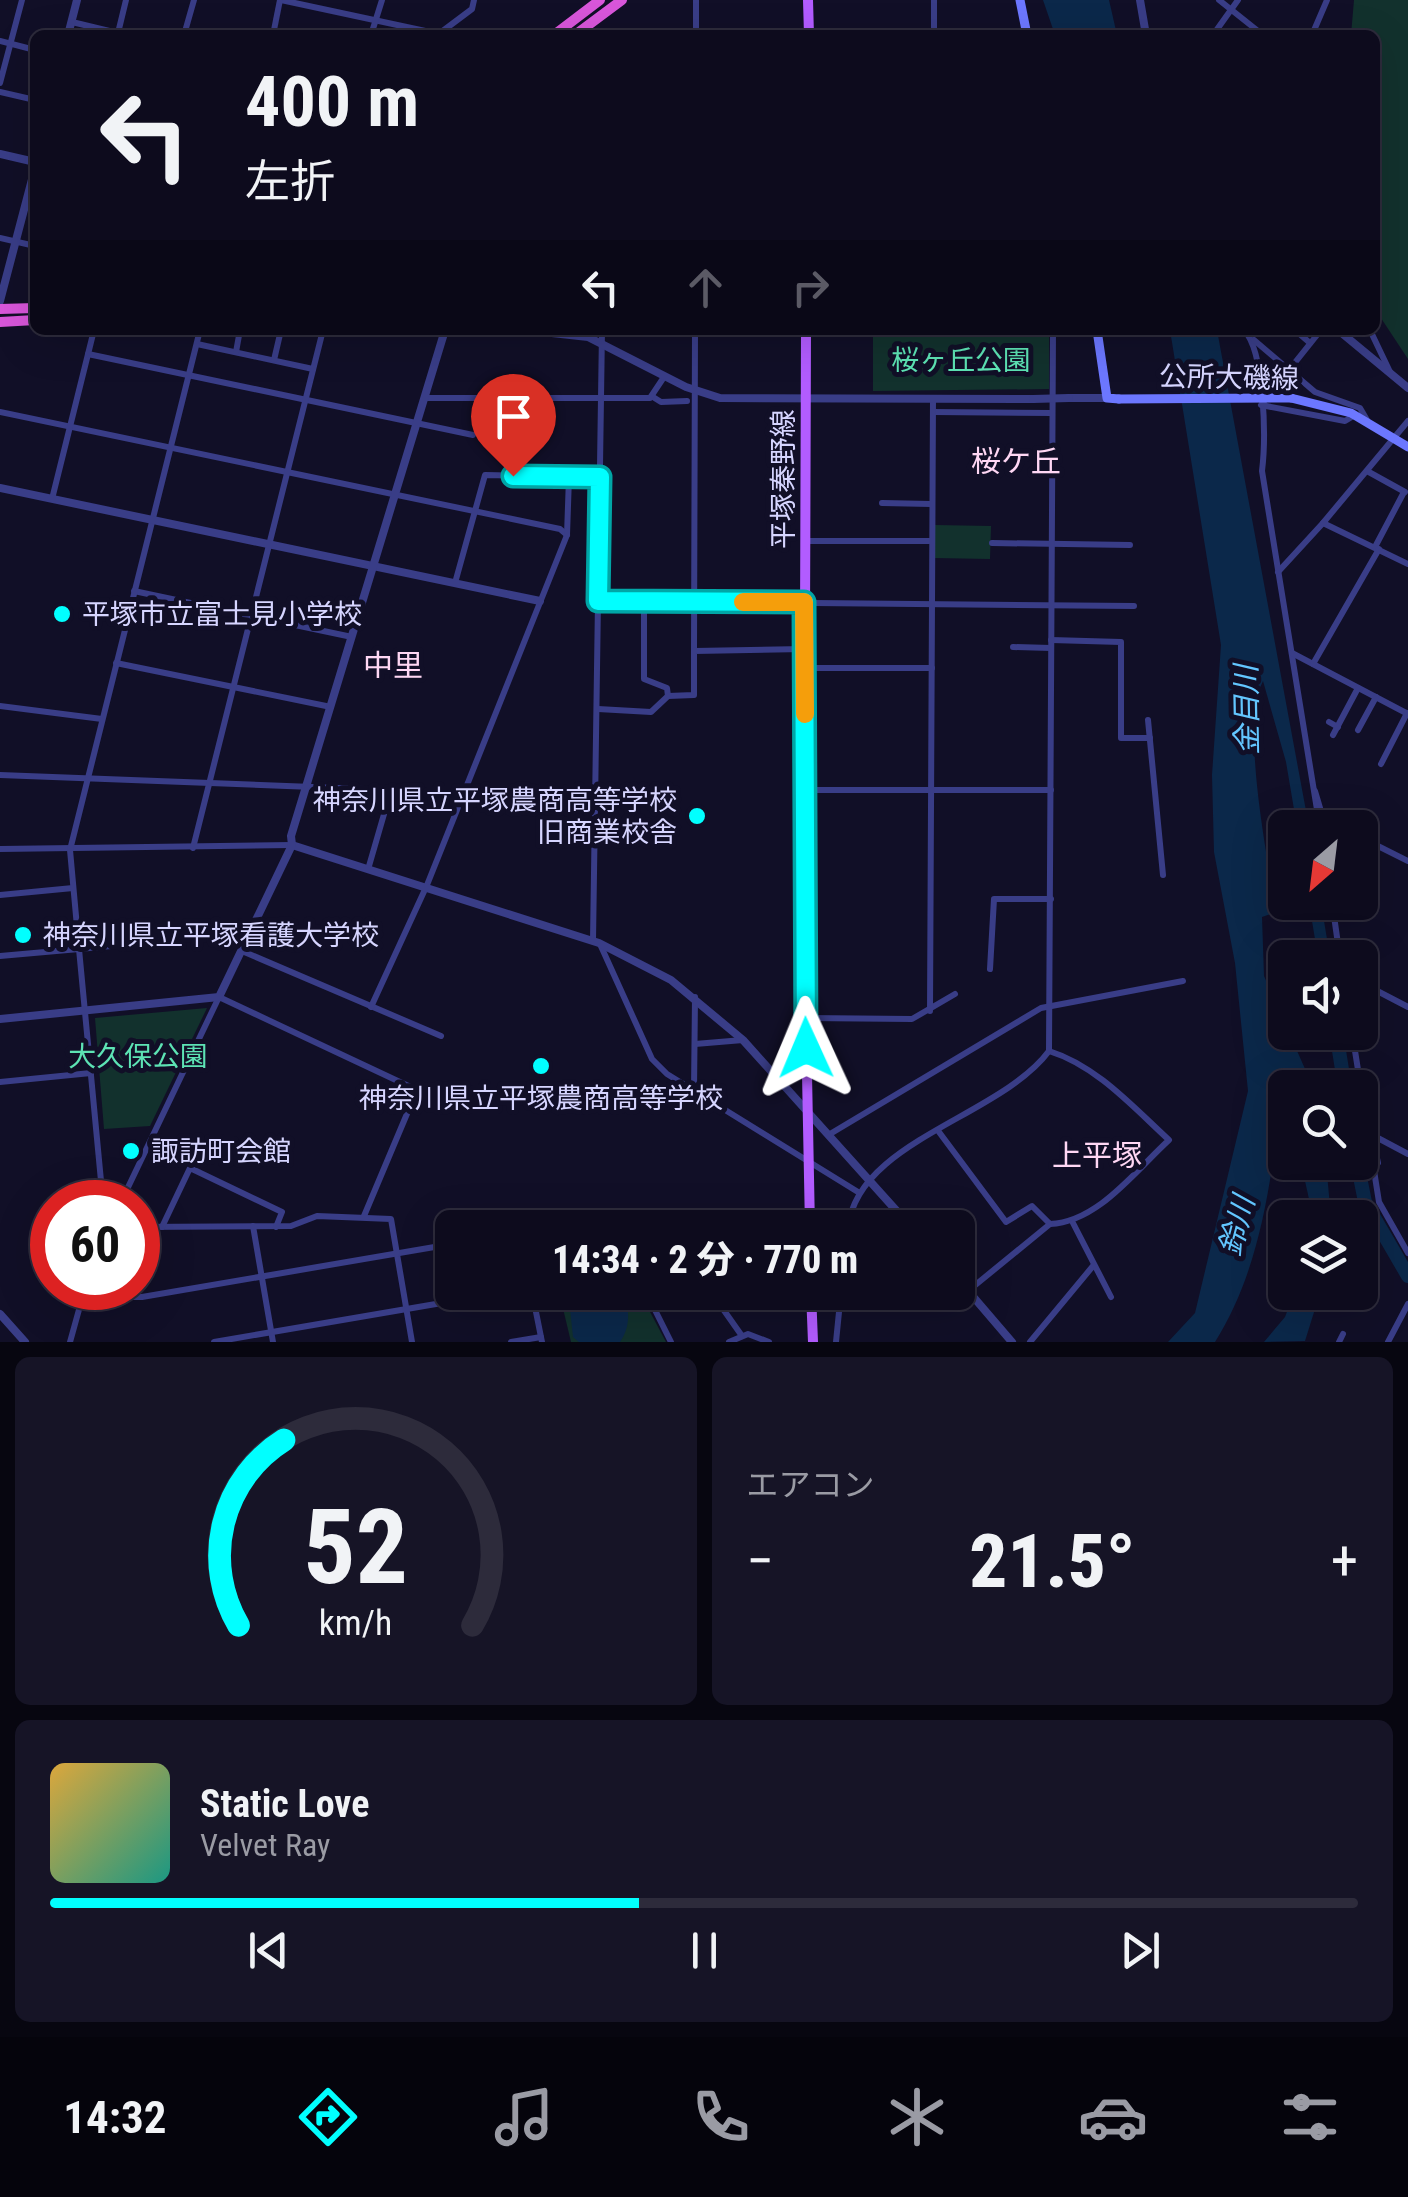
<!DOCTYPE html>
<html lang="ja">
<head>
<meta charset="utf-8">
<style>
  body { margin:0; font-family:"Roboto Condensed","Noto Sans JP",sans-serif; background:#161426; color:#f1f3f6; height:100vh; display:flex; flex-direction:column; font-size:38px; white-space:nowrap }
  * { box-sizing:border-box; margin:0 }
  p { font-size:32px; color:#9a9ba4 }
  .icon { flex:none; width:55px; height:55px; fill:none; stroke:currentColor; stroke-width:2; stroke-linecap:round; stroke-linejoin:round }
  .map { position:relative; height:1342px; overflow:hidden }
  .sheet { display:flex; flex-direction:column; gap:15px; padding:15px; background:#070610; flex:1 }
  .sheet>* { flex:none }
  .hud { position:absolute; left:30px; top:30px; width:1350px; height:305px; border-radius:15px; box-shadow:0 10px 40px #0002,0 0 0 2px #2d2b3b; background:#0d0b1d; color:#f1f3f6; overflow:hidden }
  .needle { width:65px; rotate:208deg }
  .tools { position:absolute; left:1268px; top:810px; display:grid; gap:20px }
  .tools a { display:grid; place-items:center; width:110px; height:110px; border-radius:15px; background:#0d0b1d; box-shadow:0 10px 40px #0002,0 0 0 2px #2d2b3b; font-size:50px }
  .speed { position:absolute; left:30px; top:1180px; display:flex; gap:20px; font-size:50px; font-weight:700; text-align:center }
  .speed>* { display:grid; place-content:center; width:130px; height:130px; border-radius:50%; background:#0d0b1d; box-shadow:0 10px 40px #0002,0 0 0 2px #2d2b3b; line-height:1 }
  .speed .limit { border:15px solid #d22; background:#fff; color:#111 }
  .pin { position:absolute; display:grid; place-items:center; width:85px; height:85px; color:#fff; margin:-102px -42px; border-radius:50% 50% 50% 0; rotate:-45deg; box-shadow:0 0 10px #0007 }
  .pin .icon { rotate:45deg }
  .me { position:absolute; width:110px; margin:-55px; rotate:359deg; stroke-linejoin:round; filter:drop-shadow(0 0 8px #0008) }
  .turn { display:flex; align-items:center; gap:35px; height:210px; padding:0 50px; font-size:45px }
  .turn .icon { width:130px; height:130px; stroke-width:2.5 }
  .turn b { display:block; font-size:70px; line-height:85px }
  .lanes { display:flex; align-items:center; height:95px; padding:0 50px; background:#0003; justify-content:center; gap:50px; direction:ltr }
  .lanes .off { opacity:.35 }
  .big { font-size:75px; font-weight:800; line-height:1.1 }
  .sheet .widget { flex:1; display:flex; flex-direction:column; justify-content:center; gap:15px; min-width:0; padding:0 35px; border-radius:15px; background:#161426 }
  .sheet .dial { align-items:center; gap:0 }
  .dial svg { height:260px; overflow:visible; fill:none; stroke:#2d2b3b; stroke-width:7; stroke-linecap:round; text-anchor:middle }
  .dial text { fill:#f1f3f6; stroke:none }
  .song { display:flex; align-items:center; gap:30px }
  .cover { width:120px; height:120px; border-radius:15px; background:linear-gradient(135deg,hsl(40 70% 55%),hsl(170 70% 35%)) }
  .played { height:10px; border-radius:5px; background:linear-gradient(90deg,#01ffff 45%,#2d2b3b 45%) }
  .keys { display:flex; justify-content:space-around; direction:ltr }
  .heat { display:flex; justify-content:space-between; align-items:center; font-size:55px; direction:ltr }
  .sheet .tiles { flex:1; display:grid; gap:15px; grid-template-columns:1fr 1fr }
  .widget:last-child { grid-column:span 2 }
  .trip { position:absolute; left:435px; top:1210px; width:540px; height:100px; border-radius:15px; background:#0d0b1d; box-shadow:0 10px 40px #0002,0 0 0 2px #2d2b3b; font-weight:800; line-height:100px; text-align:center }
  .menu { display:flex; height:160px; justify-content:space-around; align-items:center; background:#05040c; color:#9a9ba4 }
  .menu .icon { width:70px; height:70px }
  .menu .selected { color:#01ffff }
  .menu b { font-size:45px; color:#f1f3f6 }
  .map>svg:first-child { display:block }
</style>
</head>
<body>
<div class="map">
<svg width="1408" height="1342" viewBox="0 0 1408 1342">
  <rect width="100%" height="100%" fill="#110f27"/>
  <g fill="#12312d">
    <path d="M1354,0H1408V359L1375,309V35H1351Z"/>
    <path d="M873,330H1049V389L873,391Z"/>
    <path d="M935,525L991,526L990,559L934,558Z"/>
    <path d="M207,1008L150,1126L104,1129L95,1018Z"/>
    <path d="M581,1293H640L666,1342H571L561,1300Z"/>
  </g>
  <g fill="#0b284a">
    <path d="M1043,0H1109L1117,35H1055Z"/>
    <path d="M1170,330H1217L1309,827H1297L1286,762L1263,681C1240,726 1268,858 1276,912L1262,917L1264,976L1313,1087L1285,1088V1099L1281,1094C1272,1178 1261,1269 1215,1342H1168L1195,1313L1248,1091L1235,963L1214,852L1212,775L1221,645Z"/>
    <path d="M1309,903H1321L1330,957H1318Z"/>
    <path d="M1301,1163H1326L1331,1217H1313Z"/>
    <path d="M620,1293L626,1297C629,1315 630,1327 620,1342H579L573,1337L570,1309L580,1295Z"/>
    <path d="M1294,1293H1320L1305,1341L1264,1342L1285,1317Z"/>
  </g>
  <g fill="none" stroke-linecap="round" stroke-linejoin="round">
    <g stroke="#0b284a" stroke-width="14">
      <path d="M1336,1032L1345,1088"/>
      <path d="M1357,1162L1365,1202L1408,1276"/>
    </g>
    <g stroke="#393d87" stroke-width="6">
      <path d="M281,0L444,35"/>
      <path d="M934,0V35"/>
      <path d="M1219,0L1263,35"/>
      <path d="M72,22L126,35"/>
      <path d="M118,33L126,0"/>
      <path d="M440,33L472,9L474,0"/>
      <path d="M184,35L194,0"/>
      <path d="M273,35L280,0"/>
      <path d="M371,35L382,0"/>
      <path d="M696,35V0"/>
      <path d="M1213,35L1238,0"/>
      <path d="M1312,35L1327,0"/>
      <path d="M0,41L35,50"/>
      <path d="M0,83L22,0"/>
      <path d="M0,92L35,100"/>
      <path d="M0,238L35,246"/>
      <path d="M1244,330C1265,352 1266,439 1262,471L1320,828"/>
      <path d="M1295,330L1310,343"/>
      <path d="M1321,330L1261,405L1345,421L1355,415"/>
      <path d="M1370,330L1391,374"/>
      <path d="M1254,340L1315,392L1360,408L1367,420"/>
      <path d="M197,344L313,369"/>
      <path d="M236,352L240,330"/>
      <path d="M88,354L473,435"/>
      <path d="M274,360L281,330"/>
      <path d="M653,397L661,402L687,401"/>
      <path d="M424,398H650L664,377"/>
      <path d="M0,412L560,529L567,535"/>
      <path d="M933,412L1052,413"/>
      <path d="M1408,421L1323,523L1408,564"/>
      <path d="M1367,471L1405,492"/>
      <path d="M52,499L94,330"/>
      <path d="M882,503L931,504"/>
      <path d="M805,541H932"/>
      <path d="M992,543L1130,545"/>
      <path d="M1375,547L1404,492"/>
      <path d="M1278,572L1323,523"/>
      <path d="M455,583L485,475L600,477"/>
      <path d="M134,591L352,637"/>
      <path d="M598,601L1134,606"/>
      <path d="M644,601V679L667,688L668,696"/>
      <path d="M1051,640L1121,642V738H1150"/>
      <path d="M1013,647L1051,648"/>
      <path d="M694,651L695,330"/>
      <path d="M1292,653L1408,714"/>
      <path d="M116,663L331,707"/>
      <path d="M1313,664L1379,549"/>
      <path d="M806,668H932"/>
      <path d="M0,706L102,719"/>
      <path d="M598,709L651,712L668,696L694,695V651L804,649"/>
      <path d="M1148,720L1163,875"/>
      <path d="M1329,722L1338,727"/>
      <path d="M1358,730L1376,697"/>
      <path d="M1333,735L1358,688"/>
      <path d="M1381,764L1407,713"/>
      <path d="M0,775L391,790L462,798"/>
      <path d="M804,790H1051"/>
      <path d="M1315,791L1326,828"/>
      <path d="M1324,818L1342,828"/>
      <path d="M1360,837L1408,861"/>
      <path d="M193,848L323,330"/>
      <path d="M0,849L292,845"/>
      <path d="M369,866L391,790"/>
      <path d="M0,895L73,888"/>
      <path d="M1332,902L1340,958"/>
      <path d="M593,941L602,330"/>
      <path d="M600,944L652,1059L667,1074L858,1192"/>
      <path d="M242,951L441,1036"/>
      <path d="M0,956L79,949L70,850L200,330"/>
      <path d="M990,969L994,899H1051"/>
      <path d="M1360,982L1408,1007"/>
      <path d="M371,1007L427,885L567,535L569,477"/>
      <path d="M930,1011L933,399"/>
      <path d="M806,1018L912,1019L955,994"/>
      <path d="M1352,1032L1379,1202L1408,1253"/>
      <path d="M695,1044L743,1040"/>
      <path d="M0,1082L91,1073"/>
      <path d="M694,1090L695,997"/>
      <path d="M1365,1103L1378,1163"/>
      <path d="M939,1132L1006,1222L1032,1206L1050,1224C1098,1222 1135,1171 1169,1140C1133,1107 1097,1066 1049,1051"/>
      <path d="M830,1134L1041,1008L1183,981"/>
      <path d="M1376,1137L1408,1154"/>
      <path d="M103,1202L79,949L251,933"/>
      <path d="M121,1202L219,997L417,1090L364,1216"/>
      <path d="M615,1218L618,1228"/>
      <path d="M1073,1223L1111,1297"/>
      <path d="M253,1226L273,1342"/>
      <path d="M138,1227L291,1226L317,1216L391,1219L412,1342"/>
      <path d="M162,1227L190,1168L282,1212L276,1227"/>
      <path d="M848,1228C857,1141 1000,1117 1049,1051L1053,330"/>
      <path d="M968,1291L1050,1224"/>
      <path d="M532,1292L542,1342"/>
      <path d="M646,1292L671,1342"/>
      <path d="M711,1292L742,1336"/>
      <path d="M82,1297H142L452,1244"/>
      <path d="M70,1342L85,1288"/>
      <path d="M214,1342L506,1292"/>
      <path d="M511,1342L541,1337"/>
      <path d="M729,1342L748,1334L769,1342"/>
      <path d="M836,1342L841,1292"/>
      <path d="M1030,1342L1093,1266"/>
      <path d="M1339,1342L1343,1334"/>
      <path d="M1388,1342L1408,1304"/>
    </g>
    <g stroke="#393d87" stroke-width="8">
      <path d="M1140,0L1146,35"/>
      <path d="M68,35L77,0"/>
      <path d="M0,154L35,162"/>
      <path d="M0,301L35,168"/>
      <path d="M525,330L588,337L686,387L720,398L1033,399"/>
      <path d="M1338,330L1408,388"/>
      <path d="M1069,398H1107"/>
      <path d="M0,488L540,601"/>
      <path d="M292,845L599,943L671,980L743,1040L912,1228"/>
      <path d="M0,1019L219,997L292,845L291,836L445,330"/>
      <path d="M958,1279L1012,1342"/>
      <path d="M0,1314L25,1342"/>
    </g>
    <g stroke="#6c77ff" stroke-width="9">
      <path d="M1020,0L1027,35"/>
      <path d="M1097,330L1107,398L1119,399"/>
      <path d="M1291,398L1351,413L1408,447"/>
    </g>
    <g stroke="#b25cff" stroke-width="10">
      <path d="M808,0L809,35"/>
      <path d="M806,330L804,920L810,1228"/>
      <path d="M811,1292L813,1342"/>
    </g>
    <g stroke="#d856da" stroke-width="10">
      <path d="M554,35L600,0"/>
      <path d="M575,35L622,0"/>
      <path d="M0,309L35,308"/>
      <path d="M0,322L35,320"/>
    </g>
    <path stroke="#393d87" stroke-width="8" d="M1033,399L1069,398"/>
    <path stroke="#6c77ff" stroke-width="9" d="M1119,399L1291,398"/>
  </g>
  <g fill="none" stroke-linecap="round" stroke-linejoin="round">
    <defs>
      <path id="route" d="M513,476L600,477L598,601L804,602L806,1048"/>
    </defs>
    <use href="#route" stroke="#01a6a6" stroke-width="25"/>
    <use href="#route" stroke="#01ffff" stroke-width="18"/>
    <path stroke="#f59e0b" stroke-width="18" d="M743,602H804L805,714"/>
  </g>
  <g fill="#01ffff" stroke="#110f27" stroke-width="4">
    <circle cx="62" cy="614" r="10"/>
    <circle cx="697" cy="816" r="10"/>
    <circle cx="23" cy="935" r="10"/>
    <circle cx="541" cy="1066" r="10"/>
    <circle cx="131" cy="1151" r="10"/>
  </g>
  <g text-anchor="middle" stroke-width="10" stroke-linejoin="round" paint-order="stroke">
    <g font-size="28" fill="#5de3b4" stroke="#110f27">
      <text x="961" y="370">桜ヶ丘公園</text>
      <text x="138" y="1066">大久保公園</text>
    </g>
    <g font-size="28" fill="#d6d5ff" stroke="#110f27">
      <text transform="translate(1229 377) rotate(1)" y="10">公所大磯線</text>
      <text transform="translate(783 479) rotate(-90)" y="10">平塚秦野線</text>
    </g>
    <g font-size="28" fill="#d6d5ff" stroke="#110f27" text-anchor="start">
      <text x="82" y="624">平塚市立富士見小学校</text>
      <text x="677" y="810" text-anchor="end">神奈川県立平塚農商高等学校<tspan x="677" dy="32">旧商業校舎</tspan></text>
      <text x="43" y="945">神奈川県立平塚看護大学校</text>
      <text x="541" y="1108" text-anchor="middle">神奈川県立平塚農商高等学校</text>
      <text x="151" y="1161">諏訪町会館</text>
    </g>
    <g font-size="30" fill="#ffd7f4" stroke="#110f27">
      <text x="1016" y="472">桜ケ丘</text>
      <text x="393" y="676">中里</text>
      <text x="1097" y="1166">上平塚</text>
    </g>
    <g font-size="30" font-style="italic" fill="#63c6ff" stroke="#110f27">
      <text transform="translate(1247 710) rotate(-91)" y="10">金目川</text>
      <text transform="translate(1237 1226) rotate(-75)" y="10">鈴川</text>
    </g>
  </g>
</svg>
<div class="tools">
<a><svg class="needle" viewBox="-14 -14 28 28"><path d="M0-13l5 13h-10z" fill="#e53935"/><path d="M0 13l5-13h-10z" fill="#9a9ba4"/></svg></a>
<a><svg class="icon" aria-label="sound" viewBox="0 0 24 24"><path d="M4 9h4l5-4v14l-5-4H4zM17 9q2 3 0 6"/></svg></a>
<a><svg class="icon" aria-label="search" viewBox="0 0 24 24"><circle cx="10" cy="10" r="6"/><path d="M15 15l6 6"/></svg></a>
<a><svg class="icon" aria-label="layers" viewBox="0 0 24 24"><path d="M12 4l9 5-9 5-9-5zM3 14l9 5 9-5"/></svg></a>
</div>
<div class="speed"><div class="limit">60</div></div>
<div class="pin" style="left:513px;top:476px;background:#d93025"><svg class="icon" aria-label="arrive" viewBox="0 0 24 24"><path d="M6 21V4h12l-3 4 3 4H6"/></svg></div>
<svg class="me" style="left:806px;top:1048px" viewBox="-20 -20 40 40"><path d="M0-17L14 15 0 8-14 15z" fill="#01ffff" stroke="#fff" stroke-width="4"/></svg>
<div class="trip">14:34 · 2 分 · 770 m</div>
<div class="hud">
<div class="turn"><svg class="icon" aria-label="left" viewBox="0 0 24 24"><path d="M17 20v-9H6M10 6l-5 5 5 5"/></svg><div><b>400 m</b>左折</div></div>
<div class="lanes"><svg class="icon" aria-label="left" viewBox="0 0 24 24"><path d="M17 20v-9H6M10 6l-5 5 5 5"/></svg><svg class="icon off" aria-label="ahead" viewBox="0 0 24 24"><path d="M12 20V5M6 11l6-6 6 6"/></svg><svg class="icon off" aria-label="right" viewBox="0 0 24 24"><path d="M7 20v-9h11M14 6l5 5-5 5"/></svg></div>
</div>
</div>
<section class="sheet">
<div class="tiles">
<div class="widget dial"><svg viewBox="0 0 100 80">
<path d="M14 69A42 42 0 1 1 86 69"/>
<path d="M14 69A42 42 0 0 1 28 12" stroke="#01ffff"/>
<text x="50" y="56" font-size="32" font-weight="700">52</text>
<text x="50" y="72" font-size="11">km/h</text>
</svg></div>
<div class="widget"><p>エアコン</p>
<div class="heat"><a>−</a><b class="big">21.5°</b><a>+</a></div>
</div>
<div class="widget">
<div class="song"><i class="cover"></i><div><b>Static Love</b><p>Velvet Ray</p></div></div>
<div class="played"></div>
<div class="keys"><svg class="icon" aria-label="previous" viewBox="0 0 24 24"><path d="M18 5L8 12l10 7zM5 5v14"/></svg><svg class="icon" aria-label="pause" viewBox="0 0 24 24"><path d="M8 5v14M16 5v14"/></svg><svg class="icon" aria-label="next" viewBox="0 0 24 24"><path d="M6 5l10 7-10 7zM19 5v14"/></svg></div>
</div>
</div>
</section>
<nav class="menu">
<b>14:32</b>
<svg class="icon selected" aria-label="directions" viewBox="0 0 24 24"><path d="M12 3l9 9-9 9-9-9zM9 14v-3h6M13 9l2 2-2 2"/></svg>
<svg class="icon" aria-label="music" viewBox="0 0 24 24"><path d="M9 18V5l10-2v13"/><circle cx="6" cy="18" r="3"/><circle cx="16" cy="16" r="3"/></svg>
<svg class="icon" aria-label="phone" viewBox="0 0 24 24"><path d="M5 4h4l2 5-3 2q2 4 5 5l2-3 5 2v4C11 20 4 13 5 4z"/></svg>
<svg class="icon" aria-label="climate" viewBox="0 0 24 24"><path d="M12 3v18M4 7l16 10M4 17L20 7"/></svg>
<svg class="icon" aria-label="car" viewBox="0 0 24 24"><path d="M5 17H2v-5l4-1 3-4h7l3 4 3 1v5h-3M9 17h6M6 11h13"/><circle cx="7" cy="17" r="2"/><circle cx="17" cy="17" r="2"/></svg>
<svg class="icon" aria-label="filters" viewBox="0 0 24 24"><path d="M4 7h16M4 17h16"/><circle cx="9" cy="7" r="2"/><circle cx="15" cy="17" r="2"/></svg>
</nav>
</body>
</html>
